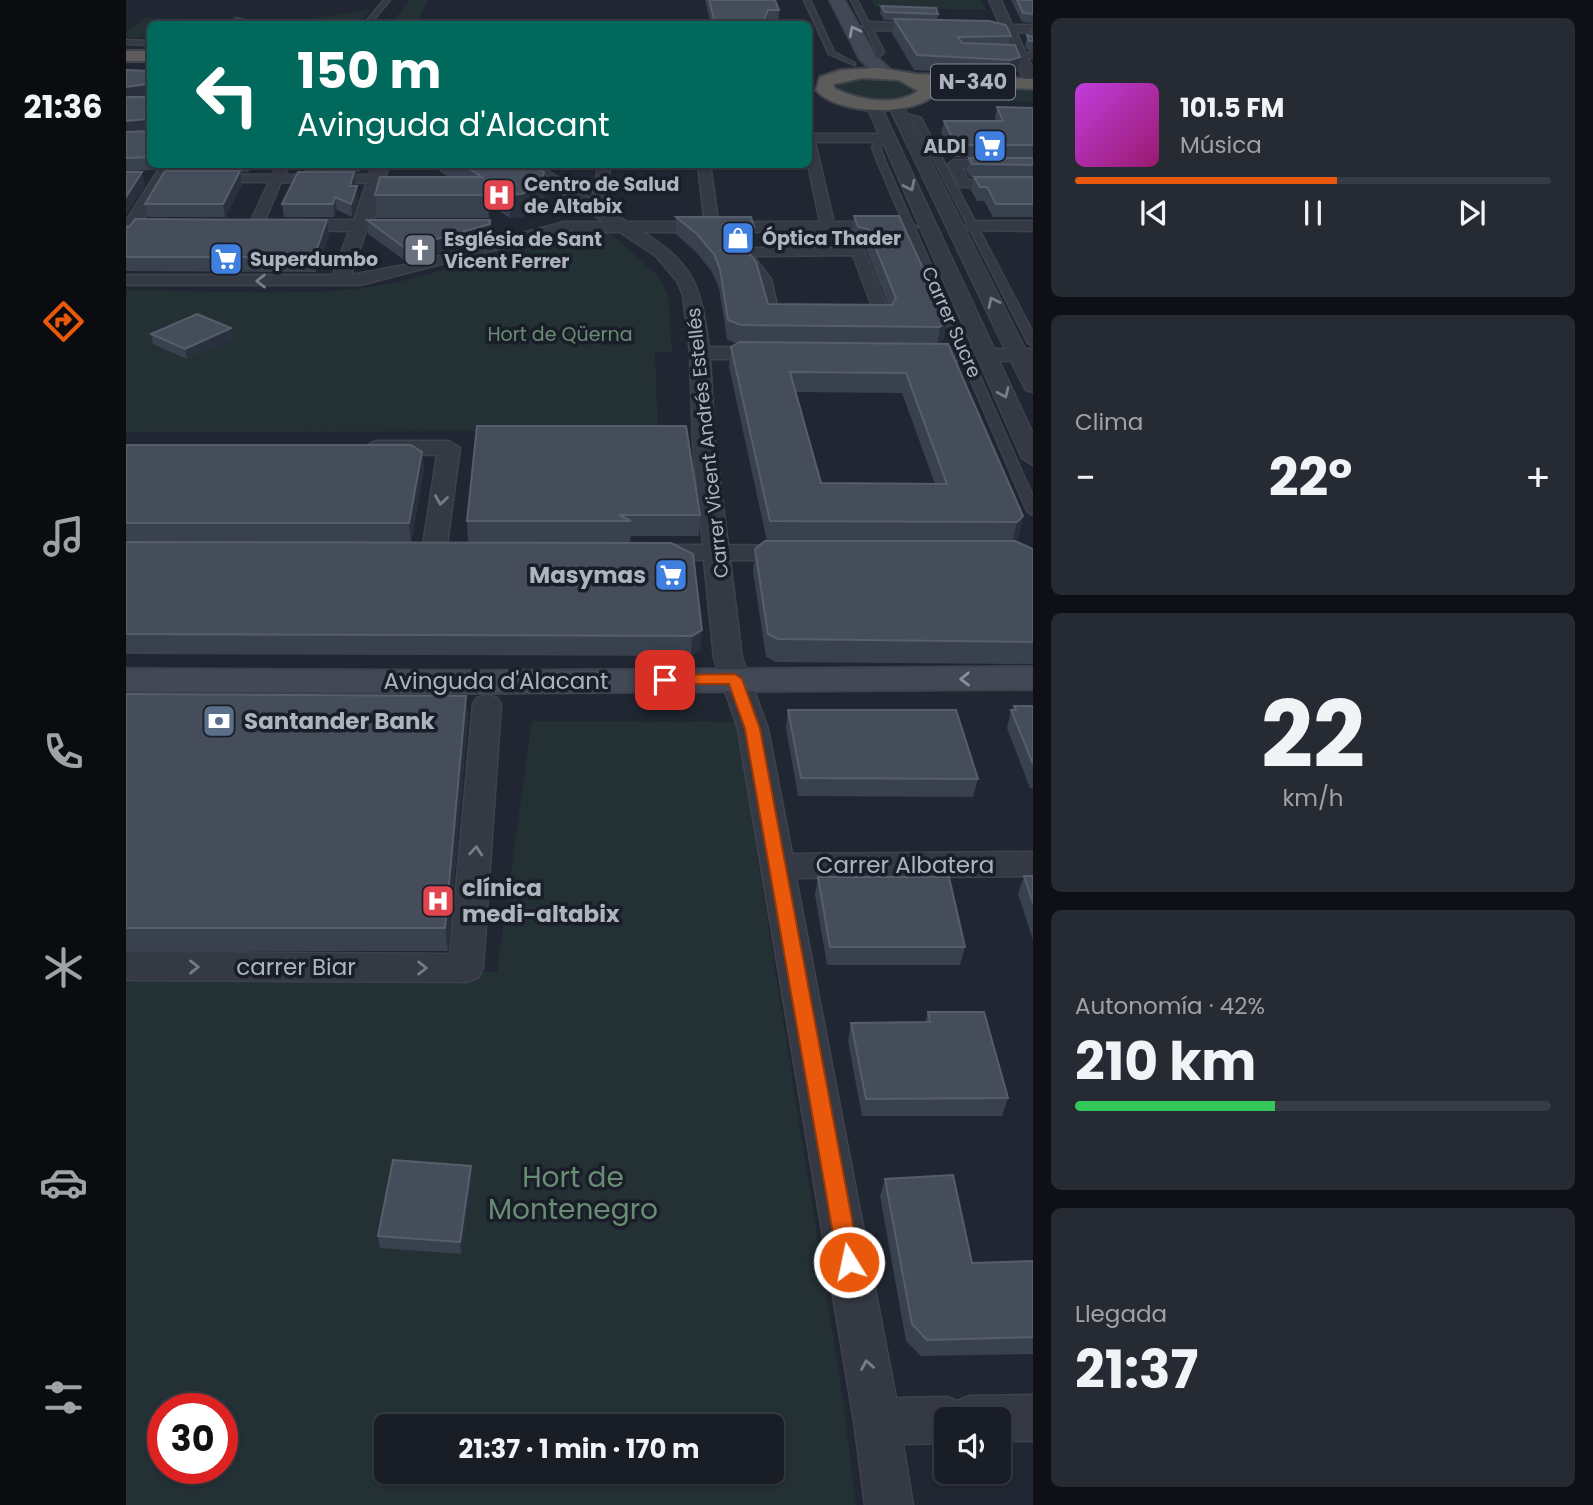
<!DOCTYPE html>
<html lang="es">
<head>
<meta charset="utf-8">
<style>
  body { margin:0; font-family:Poppins,sans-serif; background:#262a32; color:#f1f3f6; height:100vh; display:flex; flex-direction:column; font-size:26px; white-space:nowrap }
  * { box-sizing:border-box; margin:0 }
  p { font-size:23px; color:#9fa2a7 }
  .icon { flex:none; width:38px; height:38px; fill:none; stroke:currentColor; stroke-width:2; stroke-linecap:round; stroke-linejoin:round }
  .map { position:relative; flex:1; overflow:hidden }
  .drawer { display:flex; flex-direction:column; gap:18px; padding:18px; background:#0e1015; width:560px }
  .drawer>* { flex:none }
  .hud { position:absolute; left:21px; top:21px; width:665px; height:147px; border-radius:10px; box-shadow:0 2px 5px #0004,0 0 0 2px #373b43; background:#00695c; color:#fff; overflow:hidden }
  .tools { position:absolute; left:808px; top:1407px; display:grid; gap:14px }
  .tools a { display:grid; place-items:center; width:77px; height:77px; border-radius:10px; background:#191d26; box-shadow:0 2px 5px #0004,0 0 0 2px #373b43; font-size:35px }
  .speed { position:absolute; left:21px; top:1393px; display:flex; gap:14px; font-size:35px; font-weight:700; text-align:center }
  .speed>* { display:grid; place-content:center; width:91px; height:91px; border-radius:50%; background:#191d26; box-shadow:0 2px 5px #0004,0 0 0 2px #373b43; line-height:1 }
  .speed .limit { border:10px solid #d22; background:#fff; color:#111 }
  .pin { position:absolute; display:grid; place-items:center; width:60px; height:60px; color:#fff; margin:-30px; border-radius:14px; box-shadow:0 4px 10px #0006 }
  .me { position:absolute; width:77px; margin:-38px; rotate:350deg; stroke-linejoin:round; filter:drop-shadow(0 0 5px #0008) }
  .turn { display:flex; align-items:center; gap:24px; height:147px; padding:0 35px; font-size:32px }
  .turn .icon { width:91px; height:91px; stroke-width:2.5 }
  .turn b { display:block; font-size:49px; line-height:60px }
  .big { font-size:52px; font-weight:700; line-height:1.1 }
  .drawer .card { flex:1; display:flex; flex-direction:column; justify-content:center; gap:10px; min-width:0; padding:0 24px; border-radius:10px; background:#262a32 }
  .drawer .dial { align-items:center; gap:0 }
  .dial b { font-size:91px; line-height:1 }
  .song { display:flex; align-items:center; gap:21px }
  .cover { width:84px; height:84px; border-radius:10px; background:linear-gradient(135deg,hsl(290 70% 55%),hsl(320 70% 35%)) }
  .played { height:7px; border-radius:4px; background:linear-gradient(90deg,#ea580c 55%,#373b43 55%) }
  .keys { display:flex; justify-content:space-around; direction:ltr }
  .heat { display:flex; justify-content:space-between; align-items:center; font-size:38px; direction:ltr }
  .charge { height:10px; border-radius:5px; background:linear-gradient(90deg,#34c759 42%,#373b43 0) }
  .trip { position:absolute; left:248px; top:1414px; width:410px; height:70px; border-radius:10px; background:#191d26; box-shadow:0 2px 5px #0004,0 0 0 2px #373b43; font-weight:700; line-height:70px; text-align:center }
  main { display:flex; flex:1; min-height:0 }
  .tabs { display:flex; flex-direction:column; width:126px; justify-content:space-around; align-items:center; background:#0a0c0f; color:#9fa2a7 }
  .tabs .icon { width:49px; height:49px }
  .tabs .active { color:#ea580c }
  .tabs b { font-size:32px; color:#f1f3f6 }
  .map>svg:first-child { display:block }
</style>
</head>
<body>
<main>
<nav class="tabs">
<b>21:36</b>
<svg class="icon active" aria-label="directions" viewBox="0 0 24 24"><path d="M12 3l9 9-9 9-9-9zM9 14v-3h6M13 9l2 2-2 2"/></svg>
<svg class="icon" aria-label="music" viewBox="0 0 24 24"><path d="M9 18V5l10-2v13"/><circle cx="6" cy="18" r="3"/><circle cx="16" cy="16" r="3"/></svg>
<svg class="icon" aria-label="phone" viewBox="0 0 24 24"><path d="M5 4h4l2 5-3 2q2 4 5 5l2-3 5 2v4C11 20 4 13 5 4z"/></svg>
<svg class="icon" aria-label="climate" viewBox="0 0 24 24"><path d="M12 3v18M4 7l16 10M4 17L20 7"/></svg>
<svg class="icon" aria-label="car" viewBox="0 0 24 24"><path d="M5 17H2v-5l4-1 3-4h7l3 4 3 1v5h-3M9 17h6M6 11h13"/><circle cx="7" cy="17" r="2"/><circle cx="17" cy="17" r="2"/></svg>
<svg class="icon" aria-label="filters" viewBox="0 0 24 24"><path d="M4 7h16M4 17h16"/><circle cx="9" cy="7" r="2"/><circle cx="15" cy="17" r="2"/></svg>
</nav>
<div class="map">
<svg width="907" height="1505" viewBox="0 0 907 1505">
  <rect width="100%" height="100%" fill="#212732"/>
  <g fill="#233034" fill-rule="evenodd">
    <path d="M283,0H303L291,20L394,22L393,24L259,23L269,19Z"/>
    <path d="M746,0H855L860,10L749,7Z"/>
    <path d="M245,9L233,24H169L177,20Z"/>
    <path d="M19,18L105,20L101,24H24V38L0,37V32Z"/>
    <path d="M732,77L763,78L785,86L788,92C769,106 728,103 711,88L713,83Z"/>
    <path d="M805,83L907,86V102L810,99L813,91Z"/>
    <path d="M467,230L484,233L531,275L542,294L546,352H529L532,431L0,432V290C82,290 169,298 251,286C324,275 392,235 467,230Z"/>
    <path d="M406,721L610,722L717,1399L730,1505H0V972H371ZM37,1409H96V1468H37ZM261,1426H646V1472H261Z"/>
  </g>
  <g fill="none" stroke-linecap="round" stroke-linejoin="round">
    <defs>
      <g id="service">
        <path d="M258,0H264L244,24H238Z"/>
        <path d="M678,0H684L708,52L729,63V65L703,54Z"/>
        <path d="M725,0H731L758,52L747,63L742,62L751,52Z"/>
        <path d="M0,40L24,41V45L0,44Z"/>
        <path d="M769,111L795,118L907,333V346L902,343L788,120L769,115Z"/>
        <path d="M762,139L765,143L756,144L754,147L759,161L907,497V515L901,511L751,161L746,147L750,140Z"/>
      </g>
      <g id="pedestrian">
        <path d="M110,18L118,20L113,24H104Z"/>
        <path d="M907,52V58L889,55Z"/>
        <path d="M682,135L688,138L709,227L702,231L695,227L682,164Z"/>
        <path d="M907,160V168H836L842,180H907V188L834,187L822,164L828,160Z"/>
        <path d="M152,164L162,167L159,175H250L256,179L250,183L155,182L137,225L130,229L123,225L143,182H85L79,178L85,174L146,175Z"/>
        <path d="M473,164H485L476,208L470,212L464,208Z"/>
        <path d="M572,164H584L593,227L586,231L579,227Z"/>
        <path d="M737,248L765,318L763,321H642L631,279L610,252L617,248ZM727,255L749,314H653L645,279L627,256Z"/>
      </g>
      <g id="minor">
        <path d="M863,0H875L886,25H907V33L890,32L907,69V88L900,84L877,32L742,30L736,26L742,22L874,25Z"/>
        <path d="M742,100L757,111L868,349H879L762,104L764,101L776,104L899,349H907V392L900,390L885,361H873L907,434V465L896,458L853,361L788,360L778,354L788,348H847L757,142H682V134H753L744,113L735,104Z"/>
        <path d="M36,164H51L9,234L0,239V221Z"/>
        <path d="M247,164H263L248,221H280L289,226L280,231H240L225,275L279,265L438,222H478L393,164H411L501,222H783L792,227L783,232H517C571,267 574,287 583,347H644L654,353L644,359H584L589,443L602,545L668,546L677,548L680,553L677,558L668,560H604L616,658L642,729L666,854L907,852V876L670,878L770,1398L821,1397L831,1401L844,1396L907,1395V1441H873V1419H821V1443L777,1444L787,1505H739L728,1421L612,729L588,658L578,560L522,559L513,557L510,552L513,547L522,545H577L567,443L564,353L557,295L551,281L530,256L494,232H439L234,285H0V275H207L223,231L161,230L152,225L161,220H228Z"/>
        <path d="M847,221H907V231L841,230L838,226Z"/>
        <path d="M249,441H323L334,448L320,552L317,557H299L296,552L311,455L241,453L238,448Z"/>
        <path d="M361,695L371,698L375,704L357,968L352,978L340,982L0,980V952L324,954L347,704L351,698Z"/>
      </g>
      <g id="secondary">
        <path d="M704,0H718L749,56L769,74L766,78H754L734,59Z"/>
        <path d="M907,667V689L364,693L0,691V669L364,671Z"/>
      </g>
      <g id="trunk">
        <rect x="0" y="51" width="24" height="10"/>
        <path d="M753,68L790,74L907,79V89L806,85L811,92C790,118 711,115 690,90L694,77L715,70ZM736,78L773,80L792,91C770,107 731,100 708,88V84Z"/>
      </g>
    </defs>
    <use href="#service" stroke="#3d424d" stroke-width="3"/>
    <use href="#pedestrian" stroke="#3d424d" stroke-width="3"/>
    <use href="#minor" stroke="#3d424d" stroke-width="3"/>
    <use href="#secondary" stroke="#3d424d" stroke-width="4"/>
    <use href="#trunk" stroke="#3e434e" stroke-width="4"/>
    <use href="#service" fill="#343943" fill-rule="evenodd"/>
    <use href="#pedestrian" fill="#343943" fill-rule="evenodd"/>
    <use href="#minor" fill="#343943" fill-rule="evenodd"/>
    <use href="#secondary" fill="#424856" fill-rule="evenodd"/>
    <use href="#trunk" fill="#5d5c5a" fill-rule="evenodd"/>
  </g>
  <g fill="#39414f" fill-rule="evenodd">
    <path d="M579,0H649L653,10L652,24H569L584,20Z"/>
    <path d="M885,0H907V23L896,22Z"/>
    <path d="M755,6L812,14L811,20L885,36L883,45L894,57L892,71L882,75L788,70L766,33L768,20H758L754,13Z"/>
    <path d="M904,26H907V51L901,50L899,45Z"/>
    <path d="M24,68V164H33L29,170L0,171V70L22,71Z"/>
    <path d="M871,107L907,108V217H867L858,201H851L845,190L848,177H844L840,171L843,158H861L828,157L815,133L818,121H870L869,119Z"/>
    <path d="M48,164H127L123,172H114L116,185L99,217H22L19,204L49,171Z"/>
    <path d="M178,164H237L234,172H228L232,200L226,217L211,210L208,217H158L156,204L179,172Z"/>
    <path d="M311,164H405L419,195L415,210L396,217L384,218L362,204L363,218H251L249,195L322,177L312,170Z"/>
    <path d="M728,216H773L821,321L817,340L813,344L897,516L892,538L888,541L907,549V664L649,662L640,657L627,571L629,549L641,541L603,367L605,347L611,344L601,339L593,288L586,272L570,252L550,234V217L628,227L627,245L618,246L642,304L762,305L739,247L730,245L726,234ZM669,392L776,393L809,484L695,483Z"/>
    <path d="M201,220L203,234L190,272L0,271V226Z"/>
    <path d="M241,220L365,238L281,262L242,234Z"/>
    <path d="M25,334L107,339L61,359L27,344Z"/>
    <path d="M351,426L574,515L573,536H505L504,542H342L341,521Z"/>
    <path d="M0,445L296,452L298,470L285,542H0Z"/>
    <path d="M0,542L545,543L575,649L565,656L0,654Z"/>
    <path d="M0,694L340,696L342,719L322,951H0Z"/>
    <path d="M888,706H907V788H904L881,728L885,710H887Z"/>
    <path d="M662,710L852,779L847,797L672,796L660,728Z"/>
    <path d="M898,876H907V940L892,894Z"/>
    <path d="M692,877L839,947L834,965H701L689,895Z"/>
    <path d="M802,1012L882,1098L876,1116H736L722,1041L725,1023L799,1022Z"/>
    <path d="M346,1178L335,1254L254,1248L252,1236Z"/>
    <path d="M759,1179L846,1263L907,1261V1354L795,1356L780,1341L754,1196Z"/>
  </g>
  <g fill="#2a313e">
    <path d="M642,10L641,24H637Z"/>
    <path d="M894,57L892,71L882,75L885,60Z"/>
    <path d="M22,84L24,96L0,99V87Z"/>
    <path d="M21,119L24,131L0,134V121Z"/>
    <path d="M27,164H33L29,170Z"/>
    <path d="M122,164H127L123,172Z"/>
    <path d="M196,164H199V169L197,172Z"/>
    <path d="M114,171L116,185L99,217L97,204Z"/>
    <path d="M16,172L19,186L0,215V197Z"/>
    <path d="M228,172L230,185L225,200L224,186Z"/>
    <path d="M418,172L419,195L415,210L396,217L384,218V195Z"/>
    <path d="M231,186L232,200L226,217L225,204Z"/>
    <path d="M209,197L211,210L208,217L207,204Z"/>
    <path d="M201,220L203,234L190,272L188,257Z"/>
    <path d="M364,224L365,238L281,262L279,248Z"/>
    <path d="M617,228L616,246L609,234Z"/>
    <path d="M821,321L817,340L811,346L814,327Z"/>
    <path d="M105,328L107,339L61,359L59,349Z"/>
    <path d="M296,452L298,470L285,542L283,523Z"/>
    <path d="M897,516L892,538L886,543L891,522Z"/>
    <path d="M576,630L575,649L565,656L566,636Z"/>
    <path d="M340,696L342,719L322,951L319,928Z"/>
    <path d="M345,1166L346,1178L335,1254L334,1242Z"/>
  </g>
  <g fill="#454d5b" stroke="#565d6b" stroke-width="2" fill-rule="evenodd">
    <path d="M583,0H649L653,10H642L637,24H569L588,19Z"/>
    <path d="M891,0H907V14L897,13Z"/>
    <path d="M755,6L810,8L812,14L759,12Z"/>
    <path d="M768,19L863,21L880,25L885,36L832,37L836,43L889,45L894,57L885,60L791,55Z"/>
    <path d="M901,35L907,37V41H903Z"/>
    <path d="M24,68V157L0,158V132L23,131L21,119L0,121V97H23L22,84L0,87V70L22,71Z"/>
    <path d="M871,107L907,108V145H830L818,121H877Z"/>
    <path d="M843,158H907V165L846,164Z"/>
    <path d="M336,164H405L418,172L414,187L395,194L384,195L361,180L362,195H249L254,177H356Z"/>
    <path d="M39,171H114L97,204H19Z"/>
    <path d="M0,172H16L0,197Z"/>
    <path d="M172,172H228L224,186H231L225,204L209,197L207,204H156Z"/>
    <path d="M848,177H907V204H870L861,187H854Z"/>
    <path d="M728,216H773L821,321L814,327L615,325L602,320L594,269L588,254L571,234L550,217H625L628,227L617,228L609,234L630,262L642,304L766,305L770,298L742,229L732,227Z"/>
    <path d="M9,219L201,220L188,257H0V226L3,227Z"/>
    <path d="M241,220H364V224L279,248Z"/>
    <path d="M71,314L105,328L59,349L25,334Z"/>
    <path d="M614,342L822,344L897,516L891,522L644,521L605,347ZM664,372L780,373L821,484L695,483Z"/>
    <path d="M351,426H560L574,515H493L505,521H341Z"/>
    <path d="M0,445H285L296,452L283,523H0Z"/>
    <path d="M639,541H889L907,549V642L652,639L642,634L629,549Z"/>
    <path d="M0,542L545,543L567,554L576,630L566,636L0,634Z"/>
    <path d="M0,694L340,696L319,928H0Z"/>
    <path d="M888,706H907V764L885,710H890Z"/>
    <path d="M662,710H830L852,779L675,778Z"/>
    <path d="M898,876H907V903Z"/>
    <path d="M692,877H823L839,947H704Z"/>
    <path d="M802,1012H858L882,1098L740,1099L725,1023L804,1022Z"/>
    <path d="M267,1160L345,1166L334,1242L252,1236Z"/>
    <path d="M827,1175L846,1263L907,1261V1337L801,1340L786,1324L759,1179Z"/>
  </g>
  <defs><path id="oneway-chevron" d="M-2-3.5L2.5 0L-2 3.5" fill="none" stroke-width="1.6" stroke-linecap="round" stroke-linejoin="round" transform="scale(1.75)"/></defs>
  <g stroke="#888e9b">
    <use href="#oneway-chevron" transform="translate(728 31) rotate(-117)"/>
    <use href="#oneway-chevron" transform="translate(839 679) rotate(179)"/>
  </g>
  <g stroke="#777c88">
    <use href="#oneway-chevron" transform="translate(784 186) rotate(64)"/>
    <use href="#oneway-chevron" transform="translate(135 281) rotate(-180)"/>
    <use href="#oneway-chevron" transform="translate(867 302) rotate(-116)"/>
    <use href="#oneway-chevron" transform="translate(878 393) rotate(66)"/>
    <use href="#oneway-chevron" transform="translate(315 500) rotate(98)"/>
    <use href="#oneway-chevron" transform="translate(350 851) rotate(-85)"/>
    <use href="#oneway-chevron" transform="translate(68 967)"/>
    <use href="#oneway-chevron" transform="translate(296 968)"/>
    <use href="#oneway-chevron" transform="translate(741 1365) rotate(-100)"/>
  </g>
  <path fill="#ea580c" stroke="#983908" stroke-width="2" d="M609,674L616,679L634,729L734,1262L731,1270L723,1273L715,1270L712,1262L619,729L603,684H539L531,680L539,675Z"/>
  <defs>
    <symbol id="supermarket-square" viewBox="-11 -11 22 22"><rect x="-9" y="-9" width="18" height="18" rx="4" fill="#3f7fe0" stroke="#1a1e28"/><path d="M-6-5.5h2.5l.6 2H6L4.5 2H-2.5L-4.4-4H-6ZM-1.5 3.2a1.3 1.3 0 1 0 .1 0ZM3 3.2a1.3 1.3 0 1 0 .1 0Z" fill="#fff"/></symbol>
    <symbol id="hospital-square" viewBox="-11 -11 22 22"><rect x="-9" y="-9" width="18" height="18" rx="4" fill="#e0444e" stroke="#1a1e28"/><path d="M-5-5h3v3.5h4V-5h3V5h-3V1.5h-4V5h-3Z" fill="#fff"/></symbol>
    <symbol id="shop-square" viewBox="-11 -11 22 22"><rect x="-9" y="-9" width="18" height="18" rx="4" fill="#3f7fe0" stroke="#1a1e28"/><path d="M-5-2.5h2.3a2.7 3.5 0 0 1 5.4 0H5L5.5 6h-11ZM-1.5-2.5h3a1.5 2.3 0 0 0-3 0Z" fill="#fff"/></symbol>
    <symbol id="church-square" viewBox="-11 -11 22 22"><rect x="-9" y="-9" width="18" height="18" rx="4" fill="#6b7280" stroke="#1a1e28"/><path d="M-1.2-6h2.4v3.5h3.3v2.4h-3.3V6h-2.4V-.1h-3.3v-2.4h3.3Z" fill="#fff"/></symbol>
    <symbol id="bank-square" viewBox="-11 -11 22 22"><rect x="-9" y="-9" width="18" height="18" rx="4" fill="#5c6f8a" stroke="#1a1e28"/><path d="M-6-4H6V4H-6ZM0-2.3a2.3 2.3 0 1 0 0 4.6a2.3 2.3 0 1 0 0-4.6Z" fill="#fff"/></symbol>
  </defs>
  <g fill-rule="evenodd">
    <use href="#supermarket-square" x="845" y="127" width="38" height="38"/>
    <use href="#hospital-square" x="354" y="176" width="38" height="38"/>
    <use href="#shop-square" x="593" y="219" width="38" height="38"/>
    <use href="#church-square" x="275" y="231" width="38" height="38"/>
    <use href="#supermarket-square" x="81" y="240" width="38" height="38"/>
    <use href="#supermarket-square" x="526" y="556" width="38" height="38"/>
    <use href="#bank-square" x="74" y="702" width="38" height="38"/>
    <use href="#hospital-square" x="293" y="882" width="38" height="38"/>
  </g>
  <g text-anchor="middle" stroke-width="7" stroke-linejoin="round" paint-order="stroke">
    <g font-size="19" font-weight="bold" fill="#aeb3c0" stroke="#1a1e28" text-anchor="start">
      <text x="840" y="153" text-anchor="end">ALDI</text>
      <text x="398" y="191">Centro de Salud<tspan x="398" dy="22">de Altabix</tspan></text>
      <text x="636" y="245">Óptica Thader</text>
      <text x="318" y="246">Església de Sant<tspan x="318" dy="22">Vicent Ferrer</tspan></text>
      <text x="124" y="266">Superdumbo</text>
    </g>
    <g font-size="19" fill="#aeb3c0" stroke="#1a1e28">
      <text transform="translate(826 322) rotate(66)" y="7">Carrer Sucre</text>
      <text transform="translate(581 443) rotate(-96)" y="7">Carrer Vicent Andrés Estellés</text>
    </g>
    <g font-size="19" fill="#698d74" stroke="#1a1e28">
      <text x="434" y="341">Hort de Qüerna</text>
    </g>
    <rect fill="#1a1e28" stroke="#828692" stroke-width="2" x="805" y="64.5" width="84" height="35" rx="5"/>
    <g font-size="21" font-weight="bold" fill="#aeb3c0">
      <text x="847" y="89">N-340</text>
    </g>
    <g font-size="23" font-weight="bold" fill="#aeb3c0" stroke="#1a1e28" text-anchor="start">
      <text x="520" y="583" text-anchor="end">Masymas</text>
      <text x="118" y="729">Santander Bank</text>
      <text x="336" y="896">clínica<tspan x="336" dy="26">medi-altabix</tspan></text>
    </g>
    <g font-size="23" fill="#aeb3c0" stroke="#1a1e28">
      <text x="370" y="689">Avinguda d'Alacant</text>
      <text x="779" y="873">Carrer Albatera</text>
      <text x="170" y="975">carrer Biar</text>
    </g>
    <g font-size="28" fill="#698d74" stroke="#1a1e28">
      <text x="447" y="1187">Hort de<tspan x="447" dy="32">Montenegro</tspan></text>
    </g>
  </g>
</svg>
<div class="tools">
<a><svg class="icon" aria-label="sound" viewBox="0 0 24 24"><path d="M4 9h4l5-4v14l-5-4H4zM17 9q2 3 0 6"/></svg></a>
</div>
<div class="speed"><div class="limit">30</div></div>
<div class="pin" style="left:539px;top:680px;background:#d93025"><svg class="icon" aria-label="arrive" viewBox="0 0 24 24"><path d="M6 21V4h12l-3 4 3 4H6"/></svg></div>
<svg class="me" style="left:723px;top:1262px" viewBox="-20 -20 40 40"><circle r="17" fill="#ea580c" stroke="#fff" stroke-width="3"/><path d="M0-11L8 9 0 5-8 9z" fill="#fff"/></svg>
<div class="trip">21:37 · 1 min · 170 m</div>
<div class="hud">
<div class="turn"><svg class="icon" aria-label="left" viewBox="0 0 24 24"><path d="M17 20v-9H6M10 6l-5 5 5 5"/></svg><div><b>150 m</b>Avinguda d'Alacant</div></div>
</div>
</div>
<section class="drawer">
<div class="card">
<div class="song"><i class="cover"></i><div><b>101.5 FM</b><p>Música</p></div></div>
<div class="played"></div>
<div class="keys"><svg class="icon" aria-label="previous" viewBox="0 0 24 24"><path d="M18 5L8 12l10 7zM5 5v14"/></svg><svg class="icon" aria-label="pause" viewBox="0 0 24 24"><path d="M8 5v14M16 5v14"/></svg><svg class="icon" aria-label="next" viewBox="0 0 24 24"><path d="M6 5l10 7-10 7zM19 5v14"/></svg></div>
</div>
<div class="card"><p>Clima</p>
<div class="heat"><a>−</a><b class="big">22°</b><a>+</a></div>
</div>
<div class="card dial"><b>22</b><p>km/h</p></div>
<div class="card"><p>Autonomía · 42%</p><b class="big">210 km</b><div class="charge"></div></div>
<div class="card"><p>Llegada</p><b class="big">21:37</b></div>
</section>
</main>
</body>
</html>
